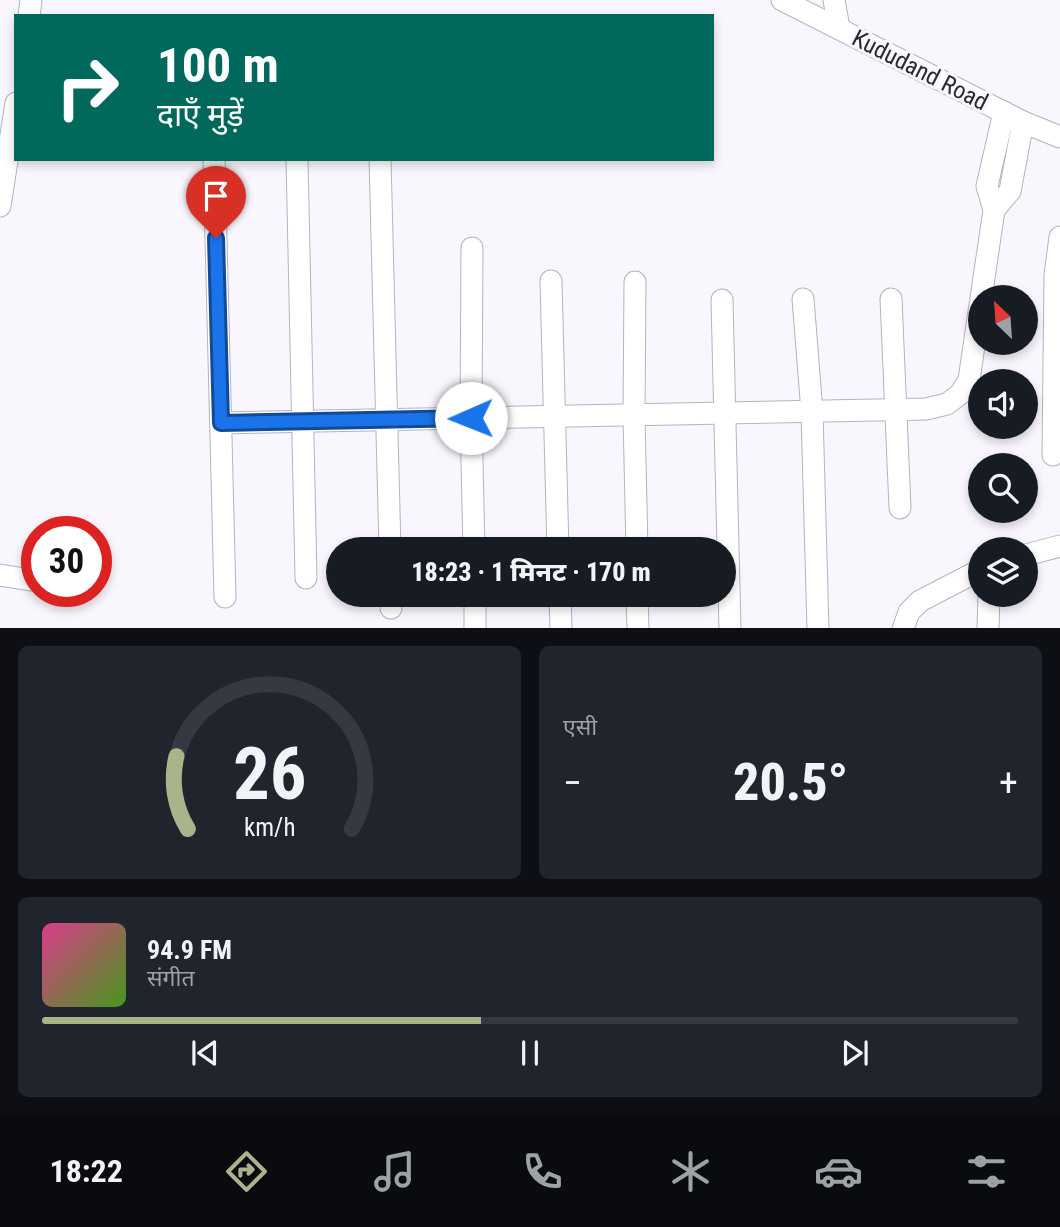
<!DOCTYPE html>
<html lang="hi">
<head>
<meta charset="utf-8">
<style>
  body { margin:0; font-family:"Roboto Condensed","Noto Sans Devanagari",sans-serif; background:#20242c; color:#f1f3f6; height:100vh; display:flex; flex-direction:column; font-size:26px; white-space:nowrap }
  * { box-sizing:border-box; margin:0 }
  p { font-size:23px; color:#9ea1a6 }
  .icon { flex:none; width:38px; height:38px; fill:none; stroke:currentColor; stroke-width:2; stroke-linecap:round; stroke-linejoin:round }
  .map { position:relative; height:628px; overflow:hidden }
  .drawer { display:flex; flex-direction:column; gap:18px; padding:18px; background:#0d0f14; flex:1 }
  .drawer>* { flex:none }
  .top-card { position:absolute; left:14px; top:14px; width:700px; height:147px; border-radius:0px; box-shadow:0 4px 10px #0003; background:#00695c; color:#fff; overflow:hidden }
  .needle { width:46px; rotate:335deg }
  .fabs { position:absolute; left:968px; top:285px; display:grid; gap:14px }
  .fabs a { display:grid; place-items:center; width:70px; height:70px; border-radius:50%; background:#171b24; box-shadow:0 4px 10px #0003; font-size:35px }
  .speed { position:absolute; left:21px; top:516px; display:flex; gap:14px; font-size:35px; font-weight:700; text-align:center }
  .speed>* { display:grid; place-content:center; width:91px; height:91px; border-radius:50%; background:#171b24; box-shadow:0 4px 10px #0003; line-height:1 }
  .speed .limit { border:10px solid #d22; background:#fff; color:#111 }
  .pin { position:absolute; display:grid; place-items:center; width:60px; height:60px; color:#fff; margin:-72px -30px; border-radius:50% 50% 50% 0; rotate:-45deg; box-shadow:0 0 7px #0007 }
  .pin .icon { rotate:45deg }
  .me { position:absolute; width:77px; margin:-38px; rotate:269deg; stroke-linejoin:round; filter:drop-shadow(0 0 5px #0008) }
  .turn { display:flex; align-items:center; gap:24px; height:147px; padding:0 28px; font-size:32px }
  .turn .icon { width:91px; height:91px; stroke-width:2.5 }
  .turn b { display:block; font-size:49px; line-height:60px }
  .big { font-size:52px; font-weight:800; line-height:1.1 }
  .drawer .tile { flex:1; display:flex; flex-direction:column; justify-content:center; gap:10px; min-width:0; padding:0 24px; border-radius:10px; background:#20242c }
  .drawer .dial { align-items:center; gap:0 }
  .dial svg { height:182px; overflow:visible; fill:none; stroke:#363941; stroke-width:7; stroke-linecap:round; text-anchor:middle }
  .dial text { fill:#f1f3f6; stroke:none }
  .song { display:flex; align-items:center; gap:21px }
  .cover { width:84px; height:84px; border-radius:10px; background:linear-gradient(135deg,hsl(330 70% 55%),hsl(100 70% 35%)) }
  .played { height:7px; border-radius:4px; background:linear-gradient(90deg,#abb38b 45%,#363941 45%) }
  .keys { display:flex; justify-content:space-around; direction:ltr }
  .heat { display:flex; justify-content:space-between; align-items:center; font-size:38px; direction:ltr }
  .drawer .tiles { flex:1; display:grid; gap:18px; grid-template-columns:1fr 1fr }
  .tile:last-child { grid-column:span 2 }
  .trip { position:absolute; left:326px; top:537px; width:410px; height:70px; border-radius:35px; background:#171b24; box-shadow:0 4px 10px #0003; font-weight:800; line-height:70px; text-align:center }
  .tabs { display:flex; height:112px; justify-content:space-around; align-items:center; background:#090b0e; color:#9ea1a6 }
  .tabs .icon { width:49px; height:49px }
  .tabs .active { color:#abb38b }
  .tabs b { font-size:32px; color:#f1f3f6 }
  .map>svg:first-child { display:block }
</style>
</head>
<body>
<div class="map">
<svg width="1060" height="629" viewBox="0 0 1060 629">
  <rect width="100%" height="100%" fill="#f9f7fd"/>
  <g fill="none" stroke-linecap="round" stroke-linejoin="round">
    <defs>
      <g id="minor">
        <path d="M782,0L1023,122L1060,137"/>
        <path d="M834,0L839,28"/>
        <path d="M29,16L31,0"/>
        <path d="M214,159L225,597"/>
        <path d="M297,159L306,578"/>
        <path d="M380,159L390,550"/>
        <path d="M0,206L16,103"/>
        <path d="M994,210L1010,191L1023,122"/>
        <path d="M472,248L471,418L474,550"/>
        <path d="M551,281L558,550"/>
        <path d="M635,282L634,416L637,550"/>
        <path d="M981,298L994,210L987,186L1004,112"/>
        <path d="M803,299L812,412L818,629"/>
        <path d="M891,299L900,508"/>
        <path d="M722,300L730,629"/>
        <path d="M221,423L926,409L947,404L960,394L969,380L980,305"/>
        <path d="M1053,455L1055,275L1060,237"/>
        <path d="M1026,555L1060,546"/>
        <path d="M0,575L37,581"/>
        <path d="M391,595V608"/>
        <path d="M475,595V629"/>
        <path d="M560,595L561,629"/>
        <path d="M637,595L638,629"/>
        <path d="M903,629L909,612L920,601L980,570"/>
        <path d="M988,629L989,595"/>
      </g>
    </defs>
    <use href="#minor" stroke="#b6b2c1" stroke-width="23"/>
    <use href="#minor" stroke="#fff" stroke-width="21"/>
  </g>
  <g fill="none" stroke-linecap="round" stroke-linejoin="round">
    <defs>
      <path id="route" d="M216,238L221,423L471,418"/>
    </defs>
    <use href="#route" stroke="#114b97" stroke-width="18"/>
    <use href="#route" stroke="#1a73e8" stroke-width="12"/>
  </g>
  <g text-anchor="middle" stroke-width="6" stroke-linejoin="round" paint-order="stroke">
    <g font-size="24" fill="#2b292f" stroke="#f9f7fd">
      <text transform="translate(920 70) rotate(27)" y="8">Kududand Road</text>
    </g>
  </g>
</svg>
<div class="fabs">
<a><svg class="needle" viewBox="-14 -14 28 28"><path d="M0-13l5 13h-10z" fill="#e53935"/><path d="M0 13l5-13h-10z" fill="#9ea1a6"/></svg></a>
<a><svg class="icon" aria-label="sound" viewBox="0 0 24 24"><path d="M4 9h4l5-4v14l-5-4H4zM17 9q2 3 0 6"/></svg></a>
<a><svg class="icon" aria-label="search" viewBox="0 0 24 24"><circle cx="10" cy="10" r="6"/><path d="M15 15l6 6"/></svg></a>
<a><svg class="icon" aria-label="layers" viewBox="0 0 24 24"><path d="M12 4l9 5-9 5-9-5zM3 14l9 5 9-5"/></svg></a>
</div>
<div class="speed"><div class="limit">30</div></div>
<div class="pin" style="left:216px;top:238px;background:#d93025"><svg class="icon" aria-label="arrive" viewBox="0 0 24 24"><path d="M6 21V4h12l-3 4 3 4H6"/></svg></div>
<svg class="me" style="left:471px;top:418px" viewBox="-20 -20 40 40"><circle r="19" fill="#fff"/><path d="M0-13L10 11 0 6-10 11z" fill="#1a73e8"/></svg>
<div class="trip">18:23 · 1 मिनट · 170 m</div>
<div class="top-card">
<div class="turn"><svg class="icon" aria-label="right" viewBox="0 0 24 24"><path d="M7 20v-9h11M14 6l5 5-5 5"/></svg><div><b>100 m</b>दाएँ मुड़ें</div></div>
</div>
</div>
<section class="drawer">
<div class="tiles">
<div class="tile dial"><svg viewBox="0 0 100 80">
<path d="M14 69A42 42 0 1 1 86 69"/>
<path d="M14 69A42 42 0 0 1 9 37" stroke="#abb38b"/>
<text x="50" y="56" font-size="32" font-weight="700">26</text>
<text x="50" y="72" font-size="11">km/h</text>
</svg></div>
<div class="tile"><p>एसी</p>
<div class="heat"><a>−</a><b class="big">20.5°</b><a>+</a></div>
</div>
<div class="tile">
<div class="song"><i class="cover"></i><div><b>94.9 FM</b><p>संगीत</p></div></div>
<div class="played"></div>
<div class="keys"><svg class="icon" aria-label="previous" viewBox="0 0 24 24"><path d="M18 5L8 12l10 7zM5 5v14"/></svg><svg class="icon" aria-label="pause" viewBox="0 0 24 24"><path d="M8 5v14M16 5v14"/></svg><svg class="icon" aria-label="next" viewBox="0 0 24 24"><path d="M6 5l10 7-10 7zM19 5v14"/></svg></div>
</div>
</div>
</section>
<nav class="tabs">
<b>18:22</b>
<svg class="icon active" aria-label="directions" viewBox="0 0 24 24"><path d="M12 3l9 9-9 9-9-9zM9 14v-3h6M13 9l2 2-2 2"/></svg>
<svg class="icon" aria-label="music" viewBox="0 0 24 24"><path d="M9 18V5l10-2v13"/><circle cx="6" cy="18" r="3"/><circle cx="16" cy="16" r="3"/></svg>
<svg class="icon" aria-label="phone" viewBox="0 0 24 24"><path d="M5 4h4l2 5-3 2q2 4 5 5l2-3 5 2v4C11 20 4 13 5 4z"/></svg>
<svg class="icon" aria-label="climate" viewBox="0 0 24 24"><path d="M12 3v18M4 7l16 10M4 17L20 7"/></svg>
<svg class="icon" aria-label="car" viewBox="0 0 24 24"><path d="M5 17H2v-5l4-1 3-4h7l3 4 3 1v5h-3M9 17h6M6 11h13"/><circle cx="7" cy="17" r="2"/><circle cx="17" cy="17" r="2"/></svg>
<svg class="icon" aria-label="filters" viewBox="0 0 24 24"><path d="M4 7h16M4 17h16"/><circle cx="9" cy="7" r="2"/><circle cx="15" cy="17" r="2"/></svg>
</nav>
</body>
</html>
